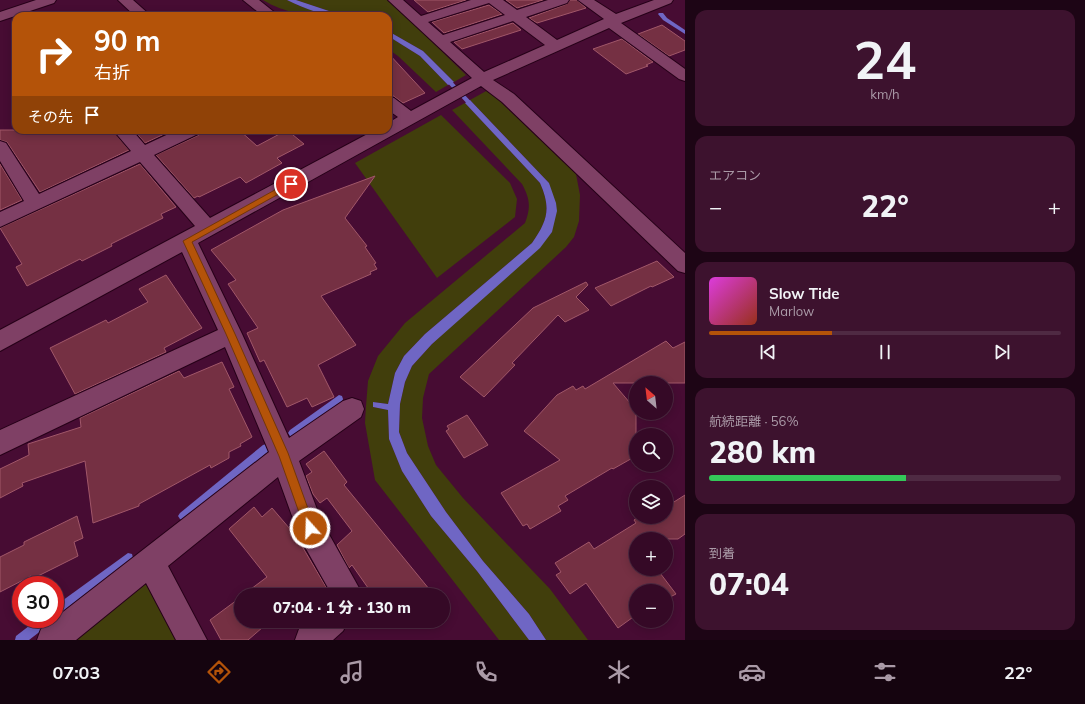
<!DOCTYPE html>
<html lang="ja">
<head>
<meta charset="utf-8">
<style>
  body { margin:0; font-family:Mulish,"Noto Sans JP",sans-serif; background:#3d122e; color:#f1f3f6; height:100vh; display:flex; flex-direction:column; font-size:15px; white-space:nowrap }
  * { box-sizing:border-box; margin:0 }
  p { font-size:13px; color:#aa9aa7 }
  .icon { flex:none; width:22px; height:22px; fill:none; stroke:currentColor; stroke-width:2; stroke-linecap:round; stroke-linejoin:round }
  .map { position:relative; flex:1; overflow:hidden }
  .details { display:flex; flex-direction:column; gap:10px; padding:10px; background:#1d0515; width:400px }
  .details>* { flex:none }
  .guide { position:absolute; left:12px; top:12px; width:380px; height:122px; border-radius:12px; box-shadow:0 2px 10px #0003,0 0 0 1px #4f2a43; background:#b45309; color:#fff; overflow:hidden }
  .needle { width:26px; rotate:332deg }
  .buttons { position:absolute; left:629px; top:376px; display:grid; gap:8px }
  .buttons a { display:grid; place-items:center; width:44px; height:44px; border-radius:50%; background:#350926; box-shadow:0 2px 10px #0003,0 0 0 1px #4f2a43; font-size:20px }
  .speed { position:absolute; left:12px; top:576px; display:flex; gap:8px; font-size:20px; font-weight:700; text-align:center }
  .speed>* { display:grid; place-content:center; width:52px; height:52px; border-radius:50%; background:#350926; box-shadow:0 2px 10px #0003,0 0 0 1px #4f2a43; line-height:1 }
  .speed .limit { border:6px solid #d22; background:#fff; color:#111 }
  .pin { position:absolute; display:grid; place-items:center; width:34px; height:34px; color:#fff; margin:-17px; border:2px solid #fff; border-radius:50%; box-shadow:0 1px 4px #0007 }
  .me { position:absolute; width:44px; margin:-22px; rotate:340deg; stroke-linejoin:round; filter:drop-shadow(0 0 3px #0008) }
  .turn { display:flex; align-items:center; gap:14px; height:84px; padding:0 16px; font-size:18px }
  .turn .icon { width:52px; height:52px; stroke-width:2.5 }
  .turn b { display:block; font-size:28px; line-height:34px }
  .then { display:flex; align-items:center; height:38px; padding:0 16px; background:#0003; gap:8px; font-size:15px }
  .big { font-size:30px; font-weight:800; line-height:1.1 }
  .details .widget { flex:1; display:flex; flex-direction:column; justify-content:center; gap:6px; min-width:0; padding:0 14px; border-radius:12px; background:#3d122e }
  .details .dial { align-items:center; gap:0 }
  .dial b { font-size:52px; line-height:1 }
  .song { display:flex; align-items:center; gap:12px }
  .cover { width:48px; height:48px; border-radius:6px; background:linear-gradient(135deg,hsl(300 70% 55%),hsl(10 70% 35%)) }
  .played { height:4px; border-radius:2px; background:linear-gradient(90deg,#b45309 35%,#4f2a43 35%) }
  .keys { display:flex; justify-content:space-around; direction:ltr }
  .heat { display:flex; justify-content:space-between; align-items:center; font-size:22px; direction:ltr }
  .charge { height:6px; border-radius:3px; background:linear-gradient(90deg,#34c759 56%,#4f2a43 0) }
  .trip { position:absolute; left:234px; top:588px; width:216px; height:40px; border-radius:20px; background:#350926; box-shadow:0 2px 10px #0003,0 0 0 1px #4f2a43; font-weight:800; line-height:40px; text-align:center }
  .tab-bar { display:flex; height:64px; justify-content:space-around; align-items:center; background:#15040f; color:#aa9aa7 }
  .tab-bar .icon { width:28px; height:28px }
  .tab-bar .selected { color:#b45309 }
  .tab-bar b { font-size:18px; color:#f1f3f6 }
  main { display:flex; flex:1; min-height:0 }
  .map>svg:first-child { display:block }
</style>
</head>
<body>
<main>
<div class="map">
<svg width="685" height="640" viewBox="0 0 685 640">
  <rect width="100%" height="100%" fill="#470c33"/>
  <g fill="#413e0c">
    <path d="M263,0H287L300,6L332,16C307,16 284,13 263,0Z"/>
    <path d="M296,0H389L466,75L454,82L423,51L388,31V16H344Z"/>
    <path d="M388,36L420,56L448,85L436,92L398,56L388,49Z"/>
    <path d="M488,90L576,174L580,195L579,221L574,237L566,247L429,374L423,398L422,418L428,446L436,465L463,498L550,589L588,640H546L529,614L483,561L446,512L407,453L399,432L400,404L405,382L412,366L432,344L552,232L549,183L470,100Z"/>
    <path d="M465,103L540,183C551,208 548,220 532,243L425,334L404,356L395,373L388,404L373,402V407L388,410L389,439L402,471L431,516L477,571L529,640H499L375,480L365,423L366,406L368,381L378,356L405,323L525,223C531,207 530,199 522,184L452,110Z"/>
    <path d="M441,115L510,183L517,199L515,217L437,278L355,163Z"/>
    <path d="M144,580L176,640H69Z"/>
  </g>
  <g fill="#6f66c4">
    <path d="M287,0H296L344,16C324,16 305,9 287,0Z"/>
    <path d="M388,31L423,51L454,82L448,85L420,56L388,36Z"/>
    <path d="M470,100L549,183L556,203L557,211L552,232L540,248L432,344L412,366L405,382L400,404L399,432L407,453L446,512L483,561L529,614L546,640H529L477,571L431,516L402,471L389,439L388,410L373,407V402L388,404L395,373L404,356L425,334L532,243C548,220 551,208 540,183L465,103Z"/>
  </g>
  <g fill="none" stroke-linecap="round" stroke-linejoin="round">
    <g fill="#6f66c4" fill-rule="evenodd">
      <path d="M659,13H663L667,18L685,30V34L663,20L658,14Z"/>
      <path d="M444,74L446,75L477,108V110H473L442,77V75Z"/>
      <path d="M339,395L342,396L343,399L342,402L296,436L293,437L290,436L288,433L290,430Z"/>
      <path d="M266,444L269,445L271,448L269,451L186,519L183,521L180,519L178,516L180,513L263,445Z"/>
      <path d="M128,553L132,554L133,558L132,562L55,618V606Z"/>
      <path d="M38,619H52L51,623L29,640H15L16,636Z"/>
    </g>
  </g>
  <g fill="#753043" stroke="#a15769">
    <path d="M414,0H466L428,12Z"/>
    <path d="M506,0H543L517,8Z"/>
    <path d="M570,0H577L586,8L537,23L529,18L567,4Z"/>
    <path d="M489,5L502,14L444,33L432,22Z"/>
    <path d="M513,23L521,30L462,49L454,42Z"/>
    <path d="M662,25L685,41V50L669,56L638,34Z"/>
    <path d="M622,39L653,62L646,65L648,66L626,74L593,49Z"/>
    <path d="M388,53L425,93L403,103L388,92Z"/>
    <path d="M0,130H112L129,150L40,192L7,142L0,140Z"/>
    <path d="M134,130H173L145,143Z"/>
    <path d="M202,130H239L257,146L287,130L304,144L277,158L282,163L246,183L240,177L238,178L199,197L198,196L194,198L156,155L199,135Z"/>
    <path d="M0,164L22,200L0,210Z"/>
    <path d="M140,164L176,207L161,214L163,218L111,244L112,246L82,261L80,259L27,286L16,267L22,264L0,228Z"/>
    <path d="M375,176L345,218L367,246L365,247L376,263L374,264L377,269L370,272L371,274L321,296L356,345L318,365L334,397L312,407L307,398L287,407L264,360L260,362L247,333L258,328L228,284L236,280L211,250L283,210Z"/>
    <path d="M657,261L674,277L652,287L651,286L611,306L595,288Z"/>
    <path d="M166,275L202,328L164,348L166,352L75,394L50,348L106,320L108,323L148,302L139,289Z"/>
    <path d="M586,282L588,285L576,297L589,310L565,322L558,315L512,363L515,365L484,397L460,377L533,308Z"/>
    <path d="M666,341L673,348L685,342V383H613L636,410V456L613,469L612,468L565,496L568,500L558,506L561,511L530,529L527,524L523,526L501,493L560,460L524,431L557,395L573,386L576,390L583,386L585,389Z"/>
    <path d="M222,362L234,387L229,389L252,437L240,444L241,446L229,452V458L211,468L210,465L139,504V506L93,523L85,461L22,483L23,486L0,498V469L29,455L28,444L81,427L80,418L179,371L184,378Z"/>
    <path d="M467,415L488,445L464,458L446,431L449,429L447,426Z"/>
    <path d="M324,451L347,482L344,485L434,595H373L352,565L349,568L337,545L352,531L327,498L320,503L313,494L306,476L312,472L306,464Z"/>
    <path d="M685,495V534L678,539H634L636,541V569H657L676,594L668,598L669,601L666,603V591H636V615L618,628L586,583L570,594L556,575L561,572L555,563L589,542L594,549L636,523L634,520L638,517H666V507Z"/>
    <path d="M254,507L262,517L272,508L296,536L326,587L316,595H243L267,577L229,529Z"/>
    <path d="M77,516L83,538L74,542L78,556L32,579L31,576L0,592V557L24,545V542Z"/>
    <path d="M241,597V621H270L248,640H221L210,620Z"/>
  </g>
  <g fill="none" stroke-linecap="round" stroke-linejoin="round">
    <defs>
      <g id="minor">
        <path d="M36,0H56L54,3L0,21V12Z"/>
        <path d="M118,0H133L151,16H135Z"/>
        <path d="M243,0H259L279,16H263Z"/>
        <path d="M388,0H403L421,16L471,0H503L517,10L548,0H569L567,3L526,17L557,40L604,19L578,0H594L616,14L654,0H673L671,3L621,23L685,69V81L679,79L609,28L493,80L514,94L685,253V273L678,271L502,102L481,86L198,243L242,334L289,438L343,401L352,398L361,401L364,409L361,417L299,461L321,520L363,595H332L300,538L278,477L168,566L207,640H176L146,583L76,640H37L41,629L269,452L225,347L0,455V430L218,330L182,252L0,351V330L195,226L140,162L0,227V212L24,201L0,161V141L6,143L39,194L131,151L113,130H132L145,145L177,130H201L198,134L154,155L210,218L375,130H388V123L398,117L388,110V97L394,98L411,111L472,78ZM489,3L505,15L443,35L428,22ZM513,21L545,45L484,72L450,42Z"/>
        <path d="M310,621H348L343,631L333,640H295L299,629Z"/>
      </g>
    </defs>
    <use href="#minor" stroke="#260018" stroke-width="2"/>
    <use href="#minor" fill="#7f4065" fill-rule="evenodd"/>
  </g>
  <path fill="#b45309" stroke="#753606" d="M291,181L293,182V186L192,242L235,334L288,453L315,528L314,532L310,534L306,532L279,456L226,334L183,241Z"/>
</svg>
<div class="buttons">
<a><svg class="needle" viewBox="-14 -14 28 28"><path d="M0-13l5 13h-10z" fill="#e53935"/><path d="M0 13l5-13h-10z" fill="#aa9aa7"/></svg></a>
<a><svg class="icon" aria-label="search" viewBox="0 0 24 24"><circle cx="10" cy="10" r="6"/><path d="M15 15l6 6"/></svg></a>
<a><svg class="icon" aria-label="layers" viewBox="0 0 24 24"><path d="M12 4l9 5-9 5-9-5zM3 14l9 5 9-5"/></svg></a>
<a>+</a>
<a>−</a>
</div>
<div class="speed"><div class="limit">30</div></div>
<div class="pin" style="left:291px;top:184px;background:#d93025"><svg class="icon" aria-label="arrive" viewBox="0 0 24 24"><path d="M6 21V4h12l-3 4 3 4H6"/></svg></div>
<svg class="me" style="left:310px;top:528px" viewBox="-20 -20 40 40"><circle r="17" fill="#b45309" stroke="#fff" stroke-width="3"/><path d="M0-11L8 9 0 5-8 9z" fill="#fff"/></svg>
<div class="trip">07:04 · 1 分 · 130 m</div>
<div class="guide">
<div class="turn"><svg class="icon" aria-label="right" viewBox="0 0 24 24"><path d="M7 20v-9h11M14 6l5 5-5 5"/></svg><div><b>90 m</b>右折</div></div>
<div class="then">その先<svg class="icon" aria-label="arrive" viewBox="0 0 24 24"><path d="M6 21V4h12l-3 4 3 4H6"/></svg></div>
</div>
</div>
<section class="details">
<div class="widget dial"><b>24</b><p>km/h</p></div>
<div class="widget"><p>エアコン</p>
<div class="heat"><a>−</a><b class="big">22°</b><a>+</a></div>
</div>
<div class="widget">
<div class="song"><i class="cover"></i><div><b>Slow Tide</b><p>Marlow</p></div></div>
<div class="played"></div>
<div class="keys"><svg class="icon" aria-label="previous" viewBox="0 0 24 24"><path d="M18 5L8 12l10 7zM5 5v14"/></svg><svg class="icon" aria-label="pause" viewBox="0 0 24 24"><path d="M8 5v14M16 5v14"/></svg><svg class="icon" aria-label="next" viewBox="0 0 24 24"><path d="M6 5l10 7-10 7zM19 5v14"/></svg></div>
</div>
<div class="widget"><p>航続距離 · 56%</p><b class="big">280 km</b><div class="charge"></div></div>
<div class="widget"><p>到着</p><b class="big">07:04</b></div>
</section>
</main>
<nav class="tab-bar">
<b>07:03</b>
<svg class="icon selected" aria-label="directions" viewBox="0 0 24 24"><path d="M12 3l9 9-9 9-9-9zM9 14v-3h6M13 9l2 2-2 2"/></svg>
<svg class="icon" aria-label="music" viewBox="0 0 24 24"><path d="M9 18V5l10-2v13"/><circle cx="6" cy="18" r="3"/><circle cx="16" cy="16" r="3"/></svg>
<svg class="icon" aria-label="phone" viewBox="0 0 24 24"><path d="M5 4h4l2 5-3 2q2 4 5 5l2-3 5 2v4C11 20 4 13 5 4z"/></svg>
<svg class="icon" aria-label="climate" viewBox="0 0 24 24"><path d="M12 3v18M4 7l16 10M4 17L20 7"/></svg>
<svg class="icon" aria-label="car" viewBox="0 0 24 24"><path d="M5 17H2v-5l4-1 3-4h7l3 4 3 1v5h-3M9 17h6M6 11h13"/><circle cx="7" cy="17" r="2"/><circle cx="17" cy="17" r="2"/></svg>
<svg class="icon" aria-label="filters" viewBox="0 0 24 24"><path d="M4 7h16M4 17h16"/><circle cx="9" cy="7" r="2"/><circle cx="15" cy="17" r="2"/></svg>
<b>22°</b>
</nav>
</body>
</html>
